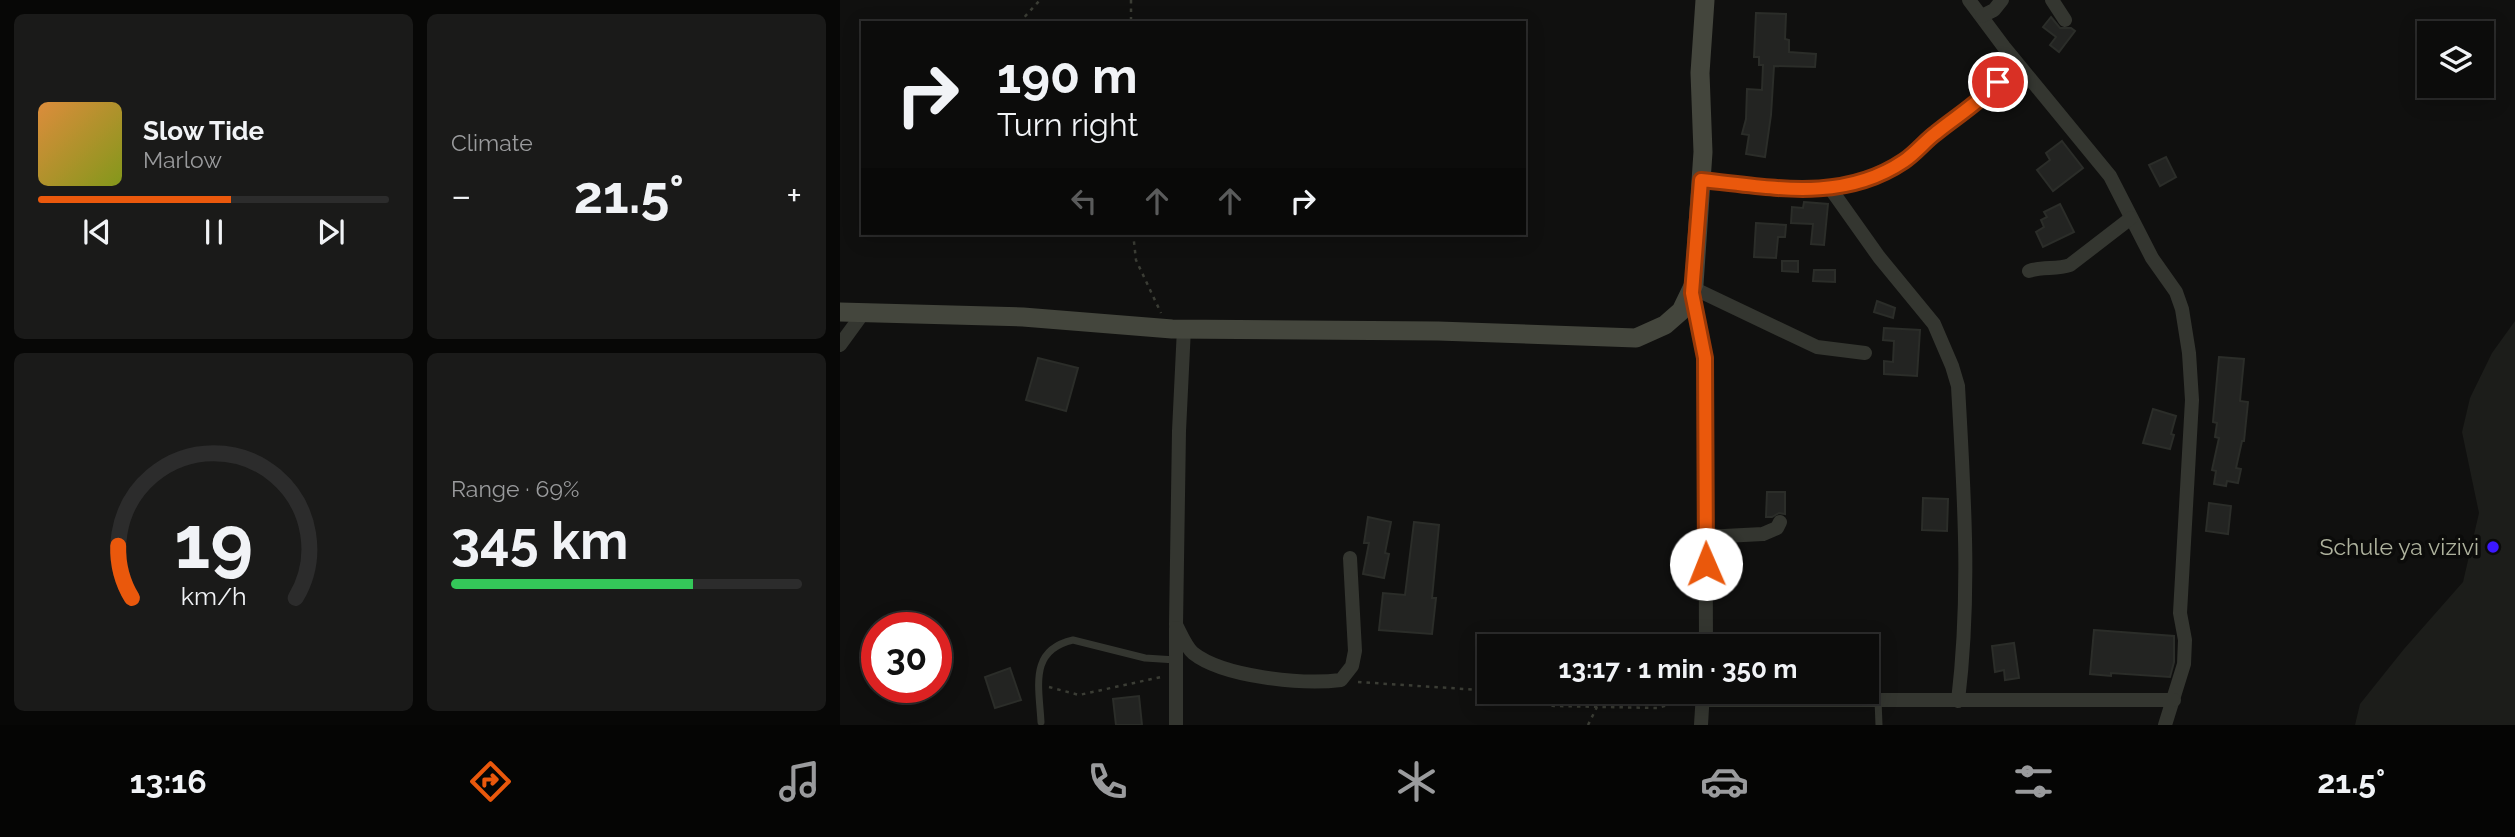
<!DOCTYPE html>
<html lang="en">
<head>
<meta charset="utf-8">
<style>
  body { margin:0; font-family:Raleway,sans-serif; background:#1a1a19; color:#f1f3f6; height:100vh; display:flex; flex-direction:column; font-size:26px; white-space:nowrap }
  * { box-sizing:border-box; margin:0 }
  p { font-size:23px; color:#9a9b9d }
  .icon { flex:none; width:38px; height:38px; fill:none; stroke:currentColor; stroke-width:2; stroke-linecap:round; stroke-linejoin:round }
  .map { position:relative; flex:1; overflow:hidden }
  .details { display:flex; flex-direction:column; gap:14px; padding:14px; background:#070706; width:840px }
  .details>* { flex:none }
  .banner { position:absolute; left:21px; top:21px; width:665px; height:214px; border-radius:0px; box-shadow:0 4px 18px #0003,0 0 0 2px #2c2c2c; background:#0c0c0b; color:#f1f3f6; overflow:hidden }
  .controls { position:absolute; left:1577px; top:21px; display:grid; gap:14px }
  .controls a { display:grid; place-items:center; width:77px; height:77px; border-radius:0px; background:#0c0c0b; box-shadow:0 4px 18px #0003,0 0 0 2px #2c2c2c; font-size:35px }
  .speed { position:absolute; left:21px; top:612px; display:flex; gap:14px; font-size:35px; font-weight:700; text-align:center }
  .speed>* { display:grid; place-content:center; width:91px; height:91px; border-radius:50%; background:#0c0c0b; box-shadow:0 4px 18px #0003,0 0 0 2px #2c2c2c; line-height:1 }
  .speed .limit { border:10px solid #d22; background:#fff; color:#111 }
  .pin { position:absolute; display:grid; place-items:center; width:60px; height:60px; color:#fff; margin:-30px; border:4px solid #fff; border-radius:50%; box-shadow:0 2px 7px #0007 }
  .me { position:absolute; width:77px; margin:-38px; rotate:359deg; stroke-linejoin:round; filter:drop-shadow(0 0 5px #0008) }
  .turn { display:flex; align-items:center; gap:24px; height:147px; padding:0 21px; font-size:32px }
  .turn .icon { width:91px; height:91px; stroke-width:2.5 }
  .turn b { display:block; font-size:49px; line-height:60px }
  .lanes { display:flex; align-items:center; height:66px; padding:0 21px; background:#0003; justify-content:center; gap:35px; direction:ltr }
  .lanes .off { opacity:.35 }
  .big { font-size:52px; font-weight:700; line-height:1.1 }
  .details .card { flex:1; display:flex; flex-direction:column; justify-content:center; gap:10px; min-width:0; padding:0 24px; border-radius:10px; background:#1a1a19 }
  .details .dial { align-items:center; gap:0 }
  .dial svg { height:182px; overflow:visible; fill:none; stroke:#2c2c2c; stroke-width:7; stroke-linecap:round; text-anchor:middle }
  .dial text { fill:#f1f3f6; stroke:none }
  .song { display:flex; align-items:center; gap:21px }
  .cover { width:84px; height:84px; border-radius:10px; background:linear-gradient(135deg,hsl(30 70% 55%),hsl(70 70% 35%)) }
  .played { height:7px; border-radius:4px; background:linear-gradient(90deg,#ea580c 55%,#2c2c2c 55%) }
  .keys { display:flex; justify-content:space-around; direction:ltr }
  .heat { display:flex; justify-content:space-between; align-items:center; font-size:38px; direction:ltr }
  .charge { height:10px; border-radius:5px; background:linear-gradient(90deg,#34c759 69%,#2c2c2c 0) }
  .details .tiles { flex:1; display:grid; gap:14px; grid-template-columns:repeat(2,1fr) }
  .trip { position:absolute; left:637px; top:634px; width:402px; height:70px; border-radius:0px; background:#0c0c0b; box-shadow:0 4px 18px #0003,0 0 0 2px #2c2c2c; font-weight:700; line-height:70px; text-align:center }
  .dock { display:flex; height:112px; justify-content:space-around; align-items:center; background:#050504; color:#9a9b9d }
  .dock .icon { width:49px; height:49px }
  .dock .active { color:#ea580c }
  .dock b { font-size:32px; color:#f1f3f6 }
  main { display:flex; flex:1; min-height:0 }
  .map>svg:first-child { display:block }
</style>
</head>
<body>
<main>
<section class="details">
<div class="tiles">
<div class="card">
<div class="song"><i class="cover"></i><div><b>Slow Tide</b><p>Marlow</p></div></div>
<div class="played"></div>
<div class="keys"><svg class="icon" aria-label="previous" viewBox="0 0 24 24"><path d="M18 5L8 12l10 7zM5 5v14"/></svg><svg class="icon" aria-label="pause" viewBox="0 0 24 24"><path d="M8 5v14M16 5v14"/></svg><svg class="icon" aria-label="next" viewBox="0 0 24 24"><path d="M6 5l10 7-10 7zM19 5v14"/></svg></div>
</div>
<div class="card"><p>Climate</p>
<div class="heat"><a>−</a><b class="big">21.5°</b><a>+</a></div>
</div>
<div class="card dial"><svg viewBox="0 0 100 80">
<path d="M14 69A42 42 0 1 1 86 69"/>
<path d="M14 69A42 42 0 0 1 8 46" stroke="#ea580c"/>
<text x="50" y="56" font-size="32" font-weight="700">19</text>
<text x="50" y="72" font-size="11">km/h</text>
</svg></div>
<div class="card"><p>Range · 69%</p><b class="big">345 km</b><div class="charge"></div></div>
</div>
</section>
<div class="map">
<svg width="1675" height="725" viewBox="0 0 1675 725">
  <rect width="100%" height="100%" fill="#10100f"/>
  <path fill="#1c1d1a" d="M1675,321V725H1515L1520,704L1564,649L1623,582L1639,513L1622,432L1630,398L1652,353Z"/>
  <g fill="#232422" stroke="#2b2d29" stroke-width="2">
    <path d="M916,13L946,14L945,39L949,40V52L976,54L975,67L934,66L931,115L925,157L906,154L909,135L902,134L906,119L907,89L922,90L923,65H919V57H914Z"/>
    <path d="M1211,17L1220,28H1231L1235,31L1219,52L1210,45L1216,37L1203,27Z"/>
    <path d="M1222,141L1243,168L1213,191L1197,170L1210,160L1206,153Z"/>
    <path d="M1326,157L1336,177L1320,186L1309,165Z"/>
    <path d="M964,202L988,204L984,245L971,244L973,224L951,223L952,207L963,208Z"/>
    <path d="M1220,204L1234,232L1203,247L1196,232L1204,227L1201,220L1207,217L1204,212Z"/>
    <path d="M916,223L946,225L945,237H938L936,258L914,257Z"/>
    <path d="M942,261H958V272L942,271Z"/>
    <path d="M974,270H995V282L973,281Z"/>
    <path d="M1037,301L1055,308L1053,318L1034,312Z"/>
    <path d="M1044,328L1080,330L1077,376L1044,374V361L1053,362L1054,341L1043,340Z"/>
    <path d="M1379,357L1404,359L1400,401L1408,402L1404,441H1402L1396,468L1401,469L1398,483L1387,481L1386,486L1374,484L1376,471L1372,470L1379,438L1375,437L1377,423L1373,422Z"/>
    <path d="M198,358L238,368L226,411L186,400Z"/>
    <path d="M1313,409L1336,416L1331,434L1334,435L1330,449L1303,443Z"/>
    <path d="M927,492H945V514L939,513L932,517H926Z"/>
    <path d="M1083,498L1108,499L1107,531L1082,530Z"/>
    <path d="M1369,503L1391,506L1388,534L1366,531Z"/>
    <path d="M528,517L551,522L545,553L549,554L544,578L523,574L529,543H524Z"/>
    <path d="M574,522L599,525L592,598H596L592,634L539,630L543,593L565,595Z"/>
    <path d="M1254,630L1334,636V662L1330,677L1271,673V676L1250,674Z"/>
    <path d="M1174,643L1179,678L1165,680L1164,670L1155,672L1152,646Z"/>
    <path d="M170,668L181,700L155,708L145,677Z"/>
    <path d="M299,696L302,725H276L273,699Z"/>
  </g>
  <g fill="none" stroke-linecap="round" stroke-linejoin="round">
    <g stroke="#3b3d35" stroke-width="2.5" stroke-dasharray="3.5 5" stroke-linecap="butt">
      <path d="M291,0V23"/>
      <path d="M179,23L200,0"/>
      <path d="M293,233L296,260L321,313"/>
      <path d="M518,682L640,690L664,697L714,706L818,708L847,699"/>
      <path d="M209,687L239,695L321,677"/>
      <path d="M748,725L757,707"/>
    </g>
    <g stroke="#343630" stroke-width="7">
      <path d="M1038,700L1039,725"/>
      <path d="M201,722C199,686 189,650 233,640L305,658L336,660"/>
    </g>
    <g stroke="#343630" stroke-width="14">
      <path d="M1129,0L1164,47L1270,176L1312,258L1336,292L1342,309L1349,353L1352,400L1340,613L1345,640L1344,664L1325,725"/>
      <path d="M1212,0L1225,20"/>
      <path d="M1142,16L1154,10L1162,0"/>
      <path d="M861,180C929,187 1005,203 1065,160C1079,150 1092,136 1106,125C1137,100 1153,95 1172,57"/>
      <path d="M990,188L1039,257L1094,324L1112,366L1118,386C1124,494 1131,593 1118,701"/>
      <path d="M1189,271C1203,266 1216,270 1230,265L1291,218"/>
      <path d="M853,288L977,347L1025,353"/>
      <path d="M852,293L865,358L866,646"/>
      <path d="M344,328L339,431L336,625C341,634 346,647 353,653C383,677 463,685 501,680L512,666L515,651L510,558"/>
      <path d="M0,345L24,312"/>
      <path d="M865,537L923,534L937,528L940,522"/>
      <path d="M862,700H1334"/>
      <path d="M336,725V628"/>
      <path d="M861,725L863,692"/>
    </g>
    <path stroke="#44463d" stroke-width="19" d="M0,312L183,317L332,329L598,331L796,338L825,325L841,311L854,284L863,152L860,73L865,0"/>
  </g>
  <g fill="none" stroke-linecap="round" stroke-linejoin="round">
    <defs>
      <path id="route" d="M866,564L865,358L852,293L861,180C931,187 1002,203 1064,161C1076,153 1085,141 1096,133C1117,116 1140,102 1158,82"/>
    </defs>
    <use href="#route" stroke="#983908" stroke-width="18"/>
    <use href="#route" stroke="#ea580c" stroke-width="12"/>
  </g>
  <circle fill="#3c18ff" stroke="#0b0b0a" stroke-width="2.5" cx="1653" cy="547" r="7"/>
  <g text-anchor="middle" stroke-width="7" stroke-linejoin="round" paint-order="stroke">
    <g font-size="23" fill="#afb39e" stroke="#0b0b0a" text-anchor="end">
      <text x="1639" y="555">Schule ya vizivi</text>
    </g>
  </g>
</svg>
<div class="controls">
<a><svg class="icon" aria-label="layers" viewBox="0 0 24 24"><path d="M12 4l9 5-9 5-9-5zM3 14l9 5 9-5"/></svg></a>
</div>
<div class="speed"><div class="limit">30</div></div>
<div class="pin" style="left:1158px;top:82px;background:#d93025"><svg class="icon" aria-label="arrive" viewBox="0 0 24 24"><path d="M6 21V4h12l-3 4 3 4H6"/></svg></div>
<svg class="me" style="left:866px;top:564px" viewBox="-20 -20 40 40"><circle r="19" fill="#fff"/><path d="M0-13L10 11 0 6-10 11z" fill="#ea580c"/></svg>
<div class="trip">13:17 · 1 min · 350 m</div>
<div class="banner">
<div class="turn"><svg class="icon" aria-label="right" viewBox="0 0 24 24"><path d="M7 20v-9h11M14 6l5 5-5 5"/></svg><div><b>190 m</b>Turn right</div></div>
<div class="lanes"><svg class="icon off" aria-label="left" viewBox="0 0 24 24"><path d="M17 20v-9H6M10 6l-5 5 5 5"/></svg><svg class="icon off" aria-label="ahead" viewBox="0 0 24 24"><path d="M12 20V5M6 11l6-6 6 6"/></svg><svg class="icon off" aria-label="ahead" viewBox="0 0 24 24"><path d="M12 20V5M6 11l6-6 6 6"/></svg><svg class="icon" aria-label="right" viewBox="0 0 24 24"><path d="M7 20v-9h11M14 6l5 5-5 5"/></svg></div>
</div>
</div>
</main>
<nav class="dock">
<b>13:16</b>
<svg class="icon active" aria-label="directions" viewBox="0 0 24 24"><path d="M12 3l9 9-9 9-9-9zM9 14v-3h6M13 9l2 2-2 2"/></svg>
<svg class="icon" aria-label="music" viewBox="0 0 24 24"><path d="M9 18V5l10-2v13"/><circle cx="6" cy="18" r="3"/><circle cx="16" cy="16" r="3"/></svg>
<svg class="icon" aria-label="phone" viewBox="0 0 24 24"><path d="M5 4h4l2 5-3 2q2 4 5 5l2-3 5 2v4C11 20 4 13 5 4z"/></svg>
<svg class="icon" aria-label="climate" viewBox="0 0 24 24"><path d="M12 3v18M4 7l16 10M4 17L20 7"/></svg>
<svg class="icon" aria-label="car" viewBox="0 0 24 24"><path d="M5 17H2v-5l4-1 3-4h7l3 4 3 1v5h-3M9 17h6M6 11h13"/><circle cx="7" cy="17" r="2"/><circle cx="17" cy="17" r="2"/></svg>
<svg class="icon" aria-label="filters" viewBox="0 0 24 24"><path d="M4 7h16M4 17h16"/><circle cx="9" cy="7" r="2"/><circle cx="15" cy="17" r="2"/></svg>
<b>21.5°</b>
</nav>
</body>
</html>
